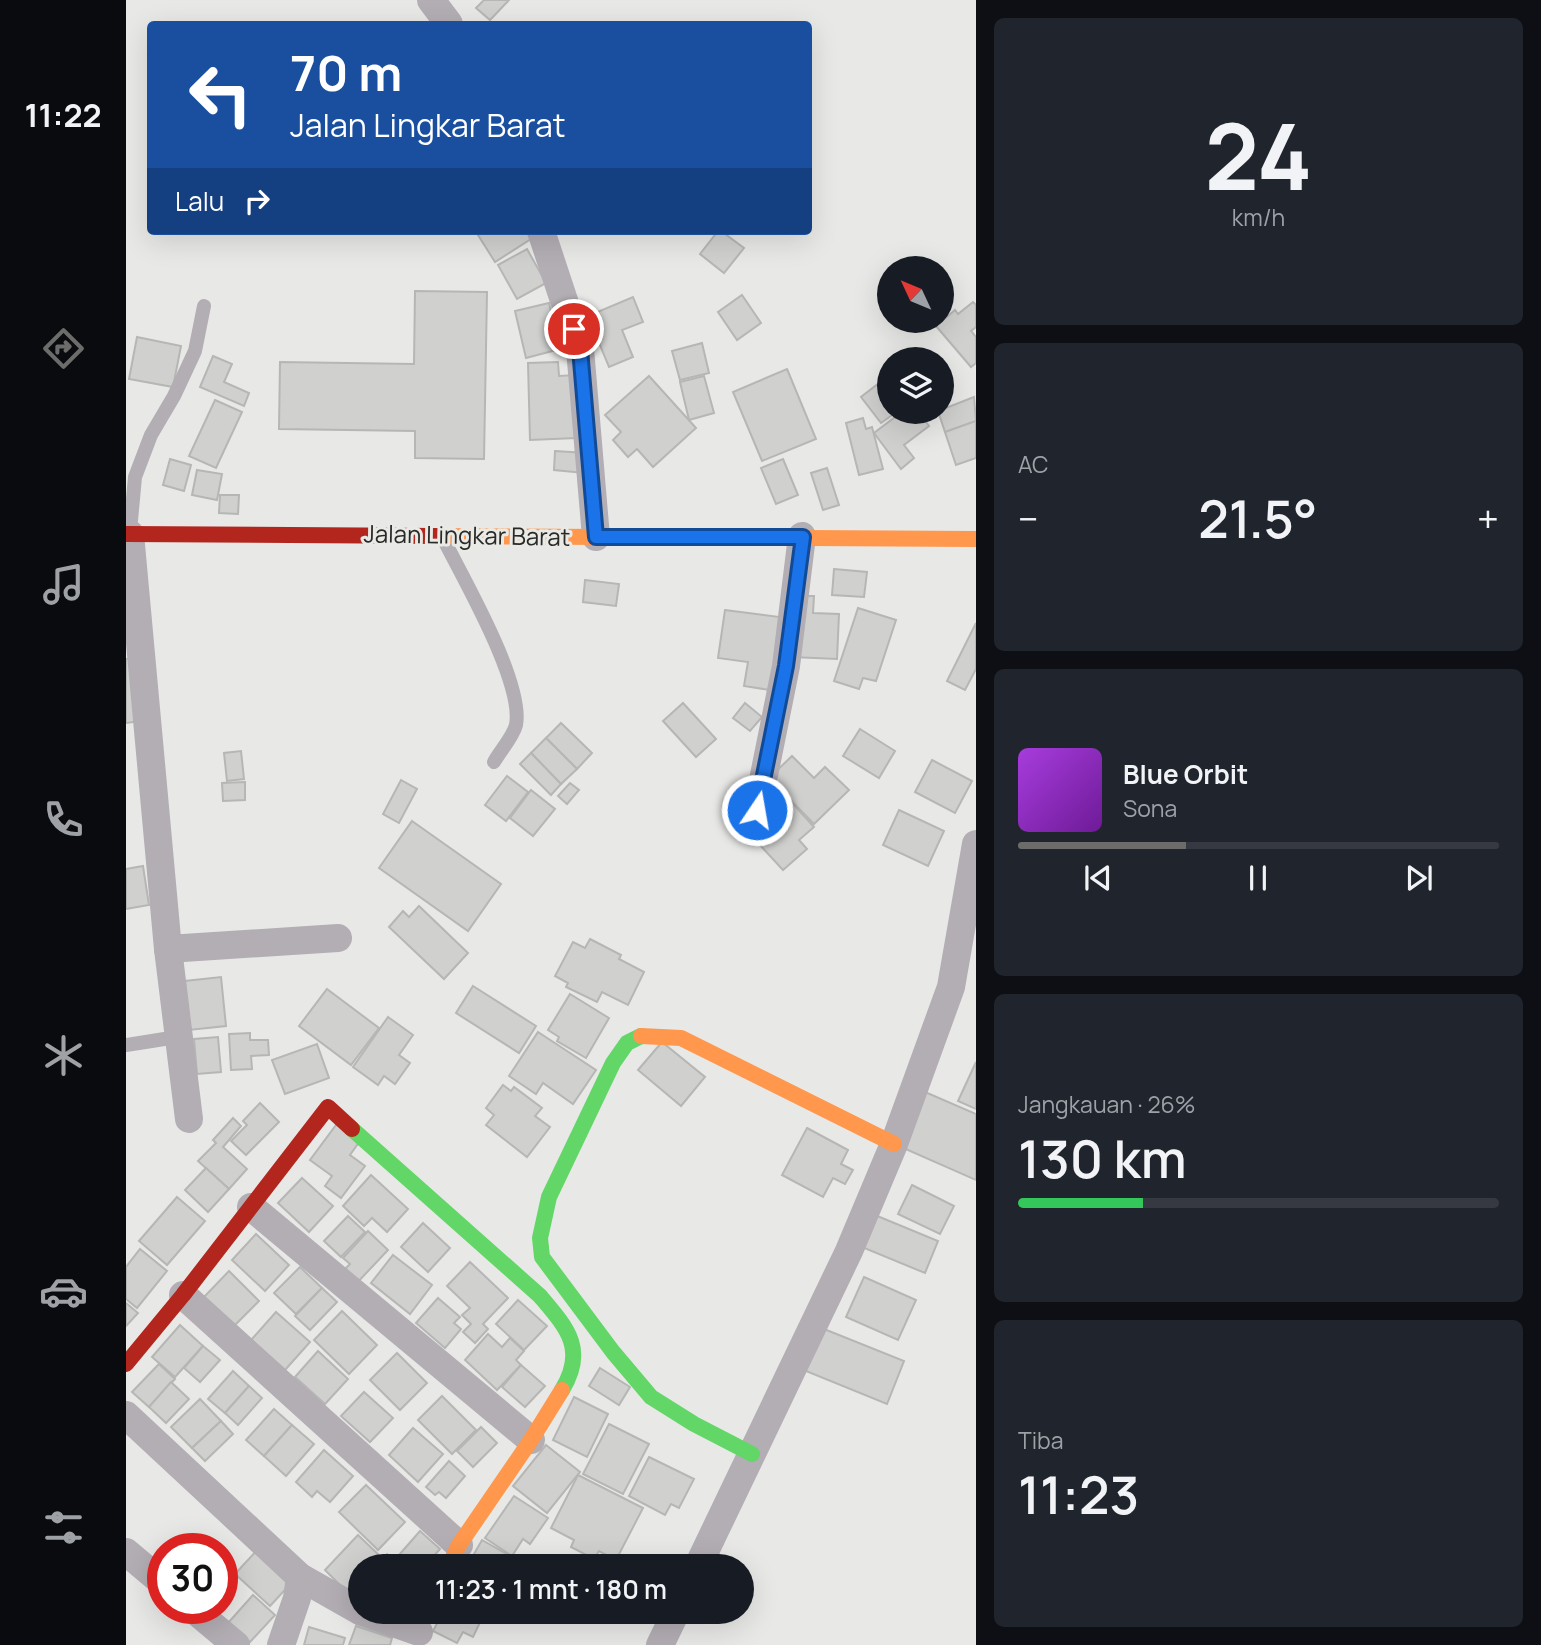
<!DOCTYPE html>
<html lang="id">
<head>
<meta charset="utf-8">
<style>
  body { margin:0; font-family:Manrope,sans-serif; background:#20242c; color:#f1f3f6; height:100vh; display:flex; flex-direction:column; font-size:26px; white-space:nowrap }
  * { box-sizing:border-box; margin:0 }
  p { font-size:23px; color:#9ea1a6 }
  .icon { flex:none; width:38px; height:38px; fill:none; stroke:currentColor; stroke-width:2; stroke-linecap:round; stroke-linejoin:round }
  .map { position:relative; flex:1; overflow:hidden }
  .drawer { display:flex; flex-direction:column; gap:18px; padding:18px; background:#0d0f14; width:565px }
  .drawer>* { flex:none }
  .banner { position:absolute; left:21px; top:21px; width:665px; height:214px; border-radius:7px; box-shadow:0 7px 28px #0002; background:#1a4fa0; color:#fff; overflow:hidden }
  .needle { width:46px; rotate:314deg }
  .fabs { position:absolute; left:751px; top:256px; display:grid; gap:14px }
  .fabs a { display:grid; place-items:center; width:77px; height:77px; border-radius:50%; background:#171b24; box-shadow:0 7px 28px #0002; font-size:35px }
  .speed { position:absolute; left:21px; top:1533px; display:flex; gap:14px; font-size:35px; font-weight:700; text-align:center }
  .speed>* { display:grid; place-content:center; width:91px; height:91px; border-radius:50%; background:#171b24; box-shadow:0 7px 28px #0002; line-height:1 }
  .speed .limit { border:10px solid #d22; background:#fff; color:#111 }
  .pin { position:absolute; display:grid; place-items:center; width:60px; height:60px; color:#fff; margin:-30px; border:4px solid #fff; border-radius:50%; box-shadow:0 2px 7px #0007 }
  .me { position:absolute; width:77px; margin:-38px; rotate:12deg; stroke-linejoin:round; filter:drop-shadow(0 0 5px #0008) }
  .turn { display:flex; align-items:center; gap:24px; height:147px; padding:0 28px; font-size:32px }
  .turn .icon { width:91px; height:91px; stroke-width:2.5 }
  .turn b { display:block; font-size:49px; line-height:60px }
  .then { display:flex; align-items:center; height:66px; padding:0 28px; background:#0003; gap:14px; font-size:26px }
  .big { font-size:52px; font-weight:600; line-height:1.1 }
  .drawer .widget { flex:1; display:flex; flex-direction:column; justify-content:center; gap:10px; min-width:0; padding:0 24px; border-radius:10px; background:#20242c }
  .drawer .dial { align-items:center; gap:0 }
  .dial b { font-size:91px; line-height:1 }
  .song { display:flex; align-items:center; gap:21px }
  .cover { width:84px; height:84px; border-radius:10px; background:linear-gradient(135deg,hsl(280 70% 55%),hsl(280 70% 35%)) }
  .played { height:7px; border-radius:4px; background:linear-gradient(90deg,#6c6c6b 35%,#363941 35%) }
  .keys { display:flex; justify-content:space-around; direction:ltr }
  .heat { display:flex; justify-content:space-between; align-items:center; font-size:38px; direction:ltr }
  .charge { height:10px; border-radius:5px; background:linear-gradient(90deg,#34c759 26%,#363941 0) }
  .trip { position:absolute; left:222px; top:1554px; width:406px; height:70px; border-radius:35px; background:#171b24; box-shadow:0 7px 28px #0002; font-weight:600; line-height:70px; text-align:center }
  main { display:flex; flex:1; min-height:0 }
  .dock { display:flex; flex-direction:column; width:126px; justify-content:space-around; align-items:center; background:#090b0e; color:#9ea1a6 }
  .dock .icon { width:49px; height:49px }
  .dock .current { color:#6c6c6b }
  .dock b { font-size:32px; color:#f1f3f6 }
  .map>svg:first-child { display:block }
</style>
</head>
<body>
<main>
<nav class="dock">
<b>11:22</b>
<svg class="icon current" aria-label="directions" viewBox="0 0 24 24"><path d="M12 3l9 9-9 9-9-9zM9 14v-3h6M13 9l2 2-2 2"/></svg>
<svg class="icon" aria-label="music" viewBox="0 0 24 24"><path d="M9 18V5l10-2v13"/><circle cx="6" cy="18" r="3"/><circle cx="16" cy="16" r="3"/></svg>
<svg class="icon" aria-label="phone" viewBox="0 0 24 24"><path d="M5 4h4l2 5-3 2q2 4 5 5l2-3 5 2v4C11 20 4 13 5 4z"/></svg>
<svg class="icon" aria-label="climate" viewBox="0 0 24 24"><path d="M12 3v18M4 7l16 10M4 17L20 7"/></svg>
<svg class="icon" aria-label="car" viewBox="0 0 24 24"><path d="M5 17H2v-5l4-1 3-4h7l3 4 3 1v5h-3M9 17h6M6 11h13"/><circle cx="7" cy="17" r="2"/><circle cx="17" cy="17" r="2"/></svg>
<svg class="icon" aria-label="filters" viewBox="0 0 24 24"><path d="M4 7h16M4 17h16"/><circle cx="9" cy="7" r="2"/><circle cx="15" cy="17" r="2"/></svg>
</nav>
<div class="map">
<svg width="850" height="1645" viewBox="0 0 850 1645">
  <rect width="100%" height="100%" fill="#e8e9e7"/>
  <g fill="#d0d1cf" stroke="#b6b6b5" stroke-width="2">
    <path d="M358,0H383L364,20L350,8Z"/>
    <path d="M357,231H400L405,239L369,262L352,235Z"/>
    <path d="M592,231H595L618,248L598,273L574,254Z"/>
    <path d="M401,249L420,283L391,299L372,265Z"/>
    <path d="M289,291L361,292L358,459L289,458V431L153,429L154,362L288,364Z"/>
    <path d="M616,295L635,323L611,340L592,312Z"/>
    <path d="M507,297L517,322L496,330L507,357L483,367L462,316Z"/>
    <path d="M847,302L850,305V327L845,331L850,337V363L845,367L810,326L829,310L832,314Z"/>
    <path d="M423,303L434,349L400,358L389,311Z"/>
    <path d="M11,337L55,346L47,387L3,379Z"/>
    <path d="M576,343L583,373L554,380L546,351Z"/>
    <path d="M87,356L106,364L98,382L123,393L118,406L74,387Z"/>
    <path d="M432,362L433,376L449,375L450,438L404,440L402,363Z"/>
    <path d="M661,369L690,439L636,461L607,392Z"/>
    <path d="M523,376L570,428L527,467L511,449L502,457L487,440L495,432L479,415Z"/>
    <path d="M578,376L588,413L563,420L554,382Z"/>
    <path d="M757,380L763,389V411H772L755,423L735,397Z"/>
    <path d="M848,397L850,421L819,432L812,411Z"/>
    <path d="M89,400L116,412L90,468L63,456Z"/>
    <path d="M777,411H792L803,426L778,445L788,458L775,469L748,433Z"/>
    <path d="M737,418L740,429L746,427L757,469L733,475L720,423Z"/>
    <path d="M850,421V458L830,465L819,432Z"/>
    <path d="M429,451L460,453L458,473L428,470Z"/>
    <path d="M44,459L65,465L58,491L37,485Z"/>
    <path d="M657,459L672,495L650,504L635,468Z"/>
    <path d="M701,468L713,505L697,510L685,473Z"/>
    <path d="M71,470L96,474L91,500L66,495Z"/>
    <path d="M94,495H113L112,514L93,513Z"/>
    <path d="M708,569L741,572L738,597L706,595Z"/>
    <path d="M459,580L493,584L490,606L457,602Z"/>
    <path d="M669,596H688L687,613L713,614L711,659L666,657Z"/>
    <path d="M732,608L770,620L750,681L737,678L733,689L708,681Z"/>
    <path d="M599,610L661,618L650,691L618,686L622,662L592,658Z"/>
    <path d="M850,623V669L839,690L821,681Z"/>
    <path d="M9,658L15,721L0,723V659Z"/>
    <path d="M557,703L590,739L570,757L537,721Z"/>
    <path d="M619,703L636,717L624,731L607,718Z"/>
    <path d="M435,723L466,753L451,769L420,738Z"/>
    <path d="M734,729L769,751L753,778L717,756Z"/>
    <path d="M420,738L451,769L435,784L405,753Z"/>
    <path d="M115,751L118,779L101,781L98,753Z"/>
    <path d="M405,753L435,784L425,795L394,764Z"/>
    <path d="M666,756L688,778L699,767L723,790L688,824L643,778Z"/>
    <path d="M806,760L846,781L829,813L789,792Z"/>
    <path d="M381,776L402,792L380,821L359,805Z"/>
    <path d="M275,780L291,789L273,823L257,814Z"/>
    <path d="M119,782V800L97,801L96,783Z"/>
    <path d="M444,783L453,790L441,804L432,796Z"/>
    <path d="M405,790L429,809L407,836L384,818Z"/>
    <path d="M660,796L688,827L673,840L681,849L657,870L621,831Z"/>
    <path d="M773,810L818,831L802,866L757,845Z"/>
    <path d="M286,821L375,884L342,931L253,868Z"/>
    <path d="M17,866L23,905L0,909V869Z"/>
    <path d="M293,906L342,953L318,979L263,927L277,911L283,917Z"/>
    <path d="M464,939L495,955L493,959L518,972L502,1005L476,992L471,1002L440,987L442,983L429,976L447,942L459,948Z"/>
    <path d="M95,977L100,1026L63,1030L59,981Z"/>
    <path d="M347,986L410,1026L393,1053L330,1013Z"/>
    <path d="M201,989L253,1028L225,1065L173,1026Z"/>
    <path d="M444,994L483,1018L460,1058L431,1041L433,1037L422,1030Z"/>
    <path d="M262,1017L287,1035L273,1055L284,1063L269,1084L258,1076L252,1085L227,1067Z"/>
    <path d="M412,1032L470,1070L447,1104L417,1083L410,1094L383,1076Z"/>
    <path d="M124,1033V1040H142L143,1055L125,1056L126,1069L105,1070L103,1034Z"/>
    <path d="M92,1037L95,1072L71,1074L68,1039Z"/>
    <path d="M536,1042L579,1077L555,1106L512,1070Z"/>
    <path d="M191,1044L203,1078L159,1094L146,1060Z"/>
    <path d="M850,1062V1109L832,1101Z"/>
    <path d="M377,1085L385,1091L388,1087L416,1108L409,1116L424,1127L401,1157L360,1125L368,1115L360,1108Z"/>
    <path d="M799,1092L850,1114V1180L775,1147Z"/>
    <path d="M134,1103L153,1122L120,1155L105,1141L121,1125L117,1121Z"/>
    <path d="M107,1118L115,1126L97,1147L121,1169L103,1189L72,1161L90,1143L87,1140Z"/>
    <path d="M213,1121L236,1138L224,1155L239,1166L215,1198L199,1186L206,1176L184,1160Z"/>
    <path d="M681,1128L722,1150L715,1164L727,1170L719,1184L707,1178L697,1197L656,1175Z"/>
    <path d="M80,1168L103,1189L82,1212L59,1190Z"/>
    <path d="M245,1175L282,1209L261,1232L246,1218L238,1226L217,1206Z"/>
    <path d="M176,1178L207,1206L183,1232L152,1203Z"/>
    <path d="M786,1185L828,1206L814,1234L772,1214Z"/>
    <path d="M51,1197L79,1221L41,1265L13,1241Z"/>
    <path d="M744,1213L812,1241L799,1273L731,1245Z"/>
    <path d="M222,1216L239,1232L215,1257L198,1241Z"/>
    <path d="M297,1223L324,1248L302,1272L275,1247Z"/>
    <path d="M242,1231L262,1250L228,1286L215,1273L224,1264L217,1258Z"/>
    <path d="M130,1234L163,1265L139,1291L106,1260Z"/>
    <path d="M14,1249L41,1271L11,1308L0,1299V1267Z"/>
    <path d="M267,1255L306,1285L284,1314L245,1283Z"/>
    <path d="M344,1262L382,1298L357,1324L362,1329L349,1343L337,1332L345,1324L336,1315L344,1308L321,1286Z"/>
    <path d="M174,1267L196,1288L170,1314L148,1293Z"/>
    <path d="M103,1271L133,1301L108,1326L78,1297Z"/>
    <path d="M738,1277L790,1300L772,1340L720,1317Z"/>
    <path d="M196,1288L211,1302L184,1330L169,1316Z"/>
    <path d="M312,1298L334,1317L328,1323L335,1329L319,1348L290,1323Z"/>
    <path d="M392,1300L421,1326L398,1350L370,1324Z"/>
    <path d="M0,1303L12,1313L0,1326Z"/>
    <path d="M216,1311L251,1345L223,1374L188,1340Z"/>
    <path d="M150,1312L184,1342L159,1370L125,1340Z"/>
    <path d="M54,1325L77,1346L49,1377L26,1357Z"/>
    <path d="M693,1327L778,1361L761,1404L675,1369Z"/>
    <path d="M362,1334L376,1347L384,1338L398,1351L390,1360L395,1365L371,1390L339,1360Z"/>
    <path d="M77,1346L94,1360L74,1382L58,1368Z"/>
    <path d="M192,1351L222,1379L199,1404L169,1377Z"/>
    <path d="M271,1353L301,1383L274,1410L244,1380Z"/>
    <path d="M33,1364L49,1379L23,1407L6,1392Z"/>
    <path d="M395,1365L419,1386L399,1407L376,1387Z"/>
    <path d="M474,1368L504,1387L493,1405L463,1386Z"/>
    <path d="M107,1371L123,1386L99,1413L82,1399Z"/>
    <path d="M45,1382L63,1399L40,1423L23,1407Z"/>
    <path d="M123,1386L136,1398L112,1425L99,1413Z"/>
    <path d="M238,1392L267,1418L244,1442L215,1416Z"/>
    <path d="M316,1396L350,1430L326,1454L292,1420Z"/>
    <path d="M448,1397L482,1414L461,1457L427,1440Z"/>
    <path d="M74,1399L95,1421L66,1448L45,1427Z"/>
    <path d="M148,1409L166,1425L138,1456L120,1440Z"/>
    <path d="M95,1421L107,1434L79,1461L66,1448Z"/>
    <path d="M483,1424L523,1444L497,1494L457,1474Z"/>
    <path d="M166,1425L188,1444L160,1476L138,1456Z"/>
    <path d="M355,1427L371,1443L347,1467L331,1451Z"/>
    <path d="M287,1428L317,1454L292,1482L263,1455Z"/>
    <path d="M420,1445L454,1472L421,1513L387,1486Z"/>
    <path d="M198,1450L227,1476L204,1502L191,1491L186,1497L170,1482Z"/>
    <path d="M523,1457L568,1479L553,1508L545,1504L539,1515L503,1496Z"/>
    <path d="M323,1461L339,1476L320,1498L313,1492L309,1495L300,1487Z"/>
    <path d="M452,1475L517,1508L490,1560L473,1551L468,1559L445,1547L448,1540L425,1528Z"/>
    <path d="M240,1485L279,1522L252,1550L213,1512Z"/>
    <path d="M388,1496L422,1518L404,1544L397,1539L386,1556L359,1538Z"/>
    <path d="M294,1531L314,1549L299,1566H285L273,1555Z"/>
    <path d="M232,1535L255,1557L246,1566H234V1578L221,1592L199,1570Z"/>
    <path d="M356,1540L393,1561L390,1566H353L344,1561Z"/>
    <path d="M134,1547L169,1579L144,1606L109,1574Z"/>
    <path d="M261,1554L275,1566H249Z"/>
    <path d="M127,1595L149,1615L124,1642L102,1623Z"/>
    <path d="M317,1612H359L347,1637L337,1632L331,1643L307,1631Z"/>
    <path d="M230,1626L266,1638L264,1645H223Z"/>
    <path d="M183,1627L219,1638L217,1645H178Z"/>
  </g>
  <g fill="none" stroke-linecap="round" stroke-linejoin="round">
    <g stroke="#b3adb4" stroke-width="14">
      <path d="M4,531L9,477L25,435L48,396L69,351L78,306"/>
      <path d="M318,540C338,580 398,683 390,725C387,737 374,751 368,762"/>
      <path d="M0,1045L51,1037"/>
    </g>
    <g stroke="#b3adb4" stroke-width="28">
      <path d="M305,0L323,24"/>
      <path d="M415,231L454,349L470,537"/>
      <path d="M4,534L42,949L63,1119"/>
      <path d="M631,810L660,666L676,536"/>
      <path d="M42,949L212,938"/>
      <path d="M125,1207L405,1440"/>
      <path d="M57,1295L333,1545"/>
      <path d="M0,1415L174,1577L234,1611"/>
      <path d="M0,1552L37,1583"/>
      <path d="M572,1566L723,1251L768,1144L825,987L850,844"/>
      <path d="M66,1608L110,1645"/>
      <path d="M236,1612L293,1632"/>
      <path d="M155,1645L171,1598L174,1577"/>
      <path d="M534,1645L550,1612"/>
    </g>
    <g stroke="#63d668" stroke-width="16">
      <path d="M515,1036L501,1043L487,1063L423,1197L414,1238L416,1257L487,1352L525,1397L568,1424L626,1454"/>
      <path d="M226,1129L414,1296C441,1328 461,1349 436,1390"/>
    </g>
    <g stroke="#ff974d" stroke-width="16">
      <path d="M310,536L850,539"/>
      <path d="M515,1036L555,1038L768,1144"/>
      <path d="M323,1566L333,1545L405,1440L436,1390"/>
    </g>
    <g stroke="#b3261e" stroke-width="16">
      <path d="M0,534L310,536"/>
      <path d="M0,1364L57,1295L202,1107L226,1129"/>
    </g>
  </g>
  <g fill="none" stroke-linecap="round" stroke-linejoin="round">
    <defs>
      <path id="route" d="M448,329L454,349L470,537H677L660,666L631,810"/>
    </defs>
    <use href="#route" stroke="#114b97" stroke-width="18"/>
    <use href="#route" stroke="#1a73e8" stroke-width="12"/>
  </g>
  <g text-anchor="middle" stroke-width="6" stroke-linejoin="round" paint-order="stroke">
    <g font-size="24" fill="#292928" stroke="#e9eae6">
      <text transform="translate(341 536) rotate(1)" y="8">Jalan Lingkar Barat</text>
    </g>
  </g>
</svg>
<div class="fabs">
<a><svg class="needle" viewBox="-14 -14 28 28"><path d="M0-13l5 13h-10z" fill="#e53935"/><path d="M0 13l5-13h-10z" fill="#9ea1a6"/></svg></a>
<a><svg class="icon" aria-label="layers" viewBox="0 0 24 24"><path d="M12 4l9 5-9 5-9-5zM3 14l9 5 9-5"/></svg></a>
</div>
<div class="speed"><div class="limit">30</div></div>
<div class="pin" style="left:448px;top:329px;background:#d93025"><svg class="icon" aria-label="arrive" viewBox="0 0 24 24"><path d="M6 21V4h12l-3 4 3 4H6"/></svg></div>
<svg class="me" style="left:631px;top:810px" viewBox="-20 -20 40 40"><circle r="17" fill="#1a73e8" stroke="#fff" stroke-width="3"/><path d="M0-11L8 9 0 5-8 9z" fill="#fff"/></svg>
<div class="trip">11:23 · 1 mnt · 180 m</div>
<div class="banner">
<div class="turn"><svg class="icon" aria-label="left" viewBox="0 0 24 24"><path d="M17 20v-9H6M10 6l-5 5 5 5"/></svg><div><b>70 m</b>Jalan Lingkar Barat</div></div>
<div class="then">Lalu<svg class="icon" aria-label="right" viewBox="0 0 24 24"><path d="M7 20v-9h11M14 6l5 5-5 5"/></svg></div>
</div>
</div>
<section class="drawer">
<div class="widget dial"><b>24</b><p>km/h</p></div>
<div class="widget"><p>AC</p>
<div class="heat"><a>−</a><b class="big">21.5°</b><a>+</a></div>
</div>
<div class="widget">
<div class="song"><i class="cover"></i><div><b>Blue Orbit</b><p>Sona</p></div></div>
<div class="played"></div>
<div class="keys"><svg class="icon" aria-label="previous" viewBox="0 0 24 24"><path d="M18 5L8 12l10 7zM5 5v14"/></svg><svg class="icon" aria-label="pause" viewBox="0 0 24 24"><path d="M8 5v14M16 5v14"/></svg><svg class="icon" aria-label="next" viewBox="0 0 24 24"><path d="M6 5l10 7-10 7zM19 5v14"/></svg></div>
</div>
<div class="widget"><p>Jangkauan · 26%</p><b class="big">130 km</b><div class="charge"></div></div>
<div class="widget"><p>Tiba</p><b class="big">11:23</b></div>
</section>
</main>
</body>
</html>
